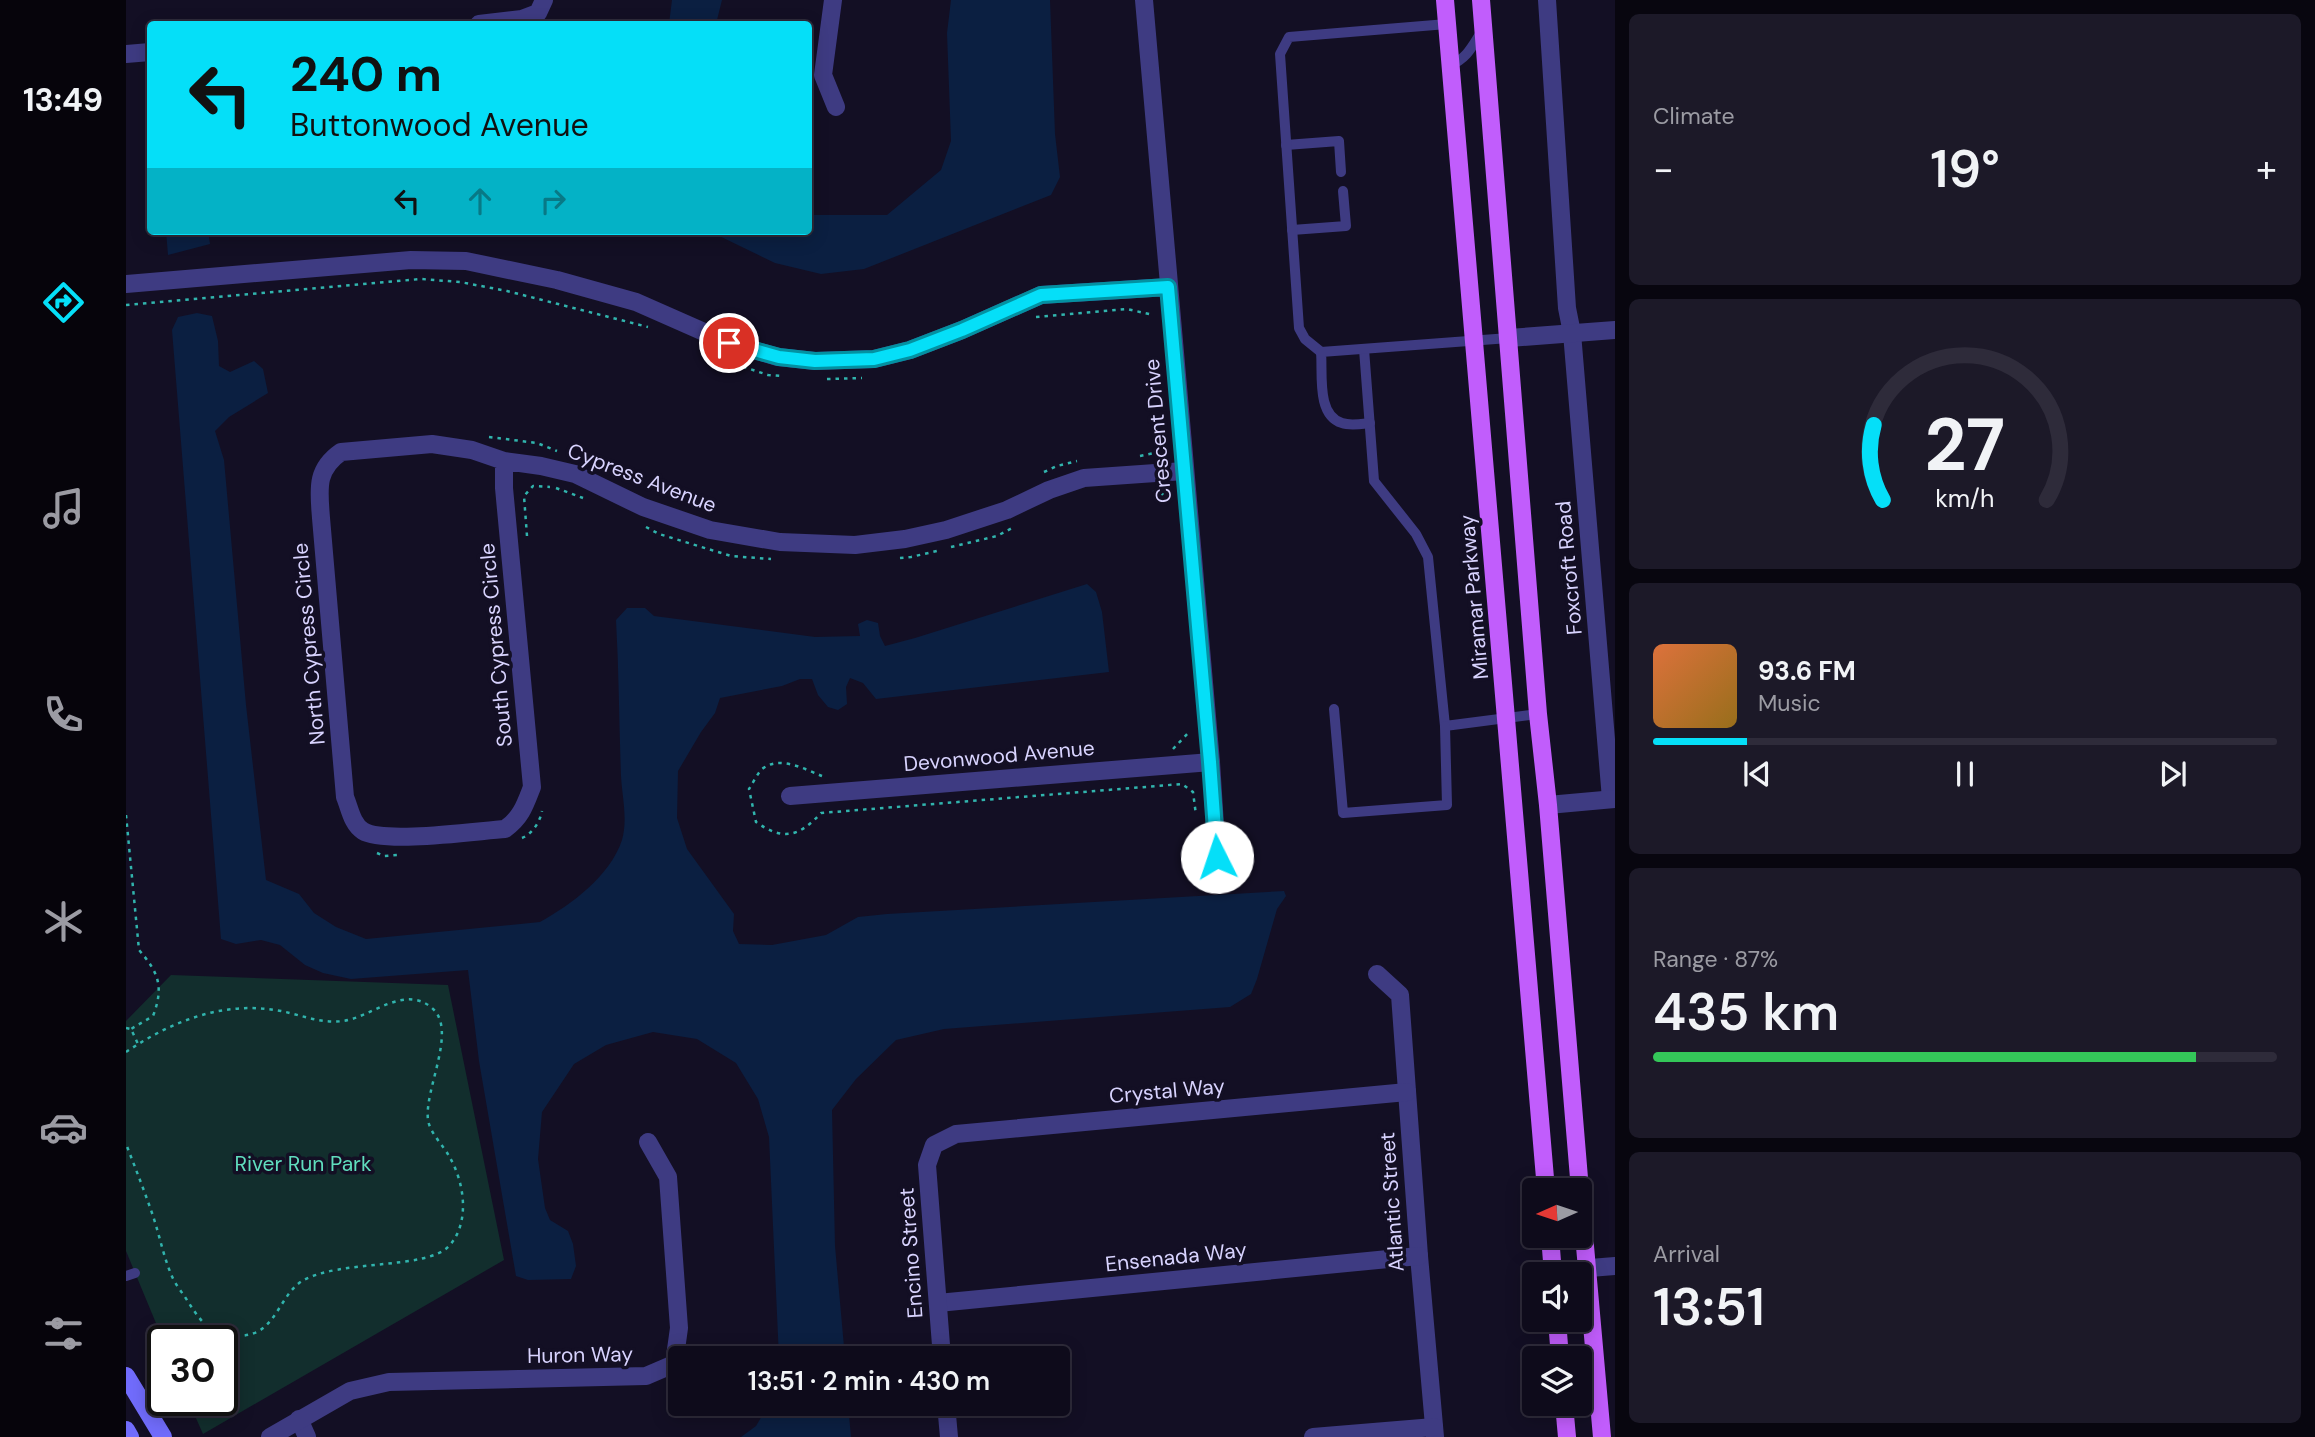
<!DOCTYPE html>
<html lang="en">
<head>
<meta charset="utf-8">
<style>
  body { margin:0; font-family:"DM Sans",sans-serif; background:#1c1928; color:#f1f3f6; height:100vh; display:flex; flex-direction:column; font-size:26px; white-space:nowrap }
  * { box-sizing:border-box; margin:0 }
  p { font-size:23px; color:#9b9ba3 }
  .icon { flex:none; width:38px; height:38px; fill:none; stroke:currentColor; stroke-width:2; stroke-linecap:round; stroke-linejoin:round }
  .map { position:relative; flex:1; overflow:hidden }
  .sheet { display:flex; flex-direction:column; gap:14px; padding:14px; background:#08060f; width:700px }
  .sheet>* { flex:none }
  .banner { position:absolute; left:21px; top:21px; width:665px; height:214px; border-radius:7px; box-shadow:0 4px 18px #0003,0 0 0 2px #2e2b3a; background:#05dff8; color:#111; overflow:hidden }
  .needle { width:46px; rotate:267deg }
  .buttons { position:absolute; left:1396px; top:1178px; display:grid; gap:14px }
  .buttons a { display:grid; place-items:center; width:70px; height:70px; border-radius:7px; background:#0e0b1b; box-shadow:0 4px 18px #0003,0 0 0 2px #2e2b3a; font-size:35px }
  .speed { position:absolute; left:21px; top:1325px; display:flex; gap:14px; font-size:35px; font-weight:700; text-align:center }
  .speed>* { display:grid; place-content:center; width:91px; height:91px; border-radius:50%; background:#0e0b1b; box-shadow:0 4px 18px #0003,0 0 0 2px #2e2b3a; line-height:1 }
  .speed .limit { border:4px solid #111; border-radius:10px; background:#fff; color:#111 }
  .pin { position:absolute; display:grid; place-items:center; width:60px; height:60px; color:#fff; margin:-30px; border:4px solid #fff; border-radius:50%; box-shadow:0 2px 7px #0007 }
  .me { position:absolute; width:77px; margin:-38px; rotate:356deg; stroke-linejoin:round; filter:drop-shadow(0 0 5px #0008) }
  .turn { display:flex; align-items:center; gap:24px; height:147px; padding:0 28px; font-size:32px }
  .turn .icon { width:91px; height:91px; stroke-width:2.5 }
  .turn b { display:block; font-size:49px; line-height:60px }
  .lanes { display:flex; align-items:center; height:66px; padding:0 28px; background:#0003; justify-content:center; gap:35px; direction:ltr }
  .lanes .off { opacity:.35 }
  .big { font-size:52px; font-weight:600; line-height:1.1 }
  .sheet .card { flex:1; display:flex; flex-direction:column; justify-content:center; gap:10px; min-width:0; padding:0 24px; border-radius:10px; background:#1c1928 }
  .sheet .dial { align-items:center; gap:0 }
  .dial svg { height:182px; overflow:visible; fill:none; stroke:#2e2b3a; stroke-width:7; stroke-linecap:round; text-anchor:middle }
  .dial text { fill:#f1f3f6; stroke:none }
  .song { display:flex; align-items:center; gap:21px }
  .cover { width:84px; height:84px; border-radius:10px; background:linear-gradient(135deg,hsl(20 70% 55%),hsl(40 70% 35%)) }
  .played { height:7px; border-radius:4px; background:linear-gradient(90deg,#05dff8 15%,#2e2b3a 15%) }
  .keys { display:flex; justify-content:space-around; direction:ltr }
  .heat { display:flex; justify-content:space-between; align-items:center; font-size:38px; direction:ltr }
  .charge { height:10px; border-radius:5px; background:linear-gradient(90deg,#34c759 87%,#2e2b3a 0) }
  .trip { position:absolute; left:542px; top:1346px; width:402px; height:70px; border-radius:7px; background:#0e0b1b; box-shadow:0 4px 18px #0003,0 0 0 2px #2e2b3a; font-weight:600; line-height:70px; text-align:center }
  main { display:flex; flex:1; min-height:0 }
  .menu { display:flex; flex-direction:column; width:126px; justify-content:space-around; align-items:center; background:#06040b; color:#9b9ba3 }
  .menu .icon { width:49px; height:49px }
  .menu .current { color:#05dff8 }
  .menu b { font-size:32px; color:#f1f3f6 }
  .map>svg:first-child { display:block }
</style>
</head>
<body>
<main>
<nav class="menu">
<b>13:49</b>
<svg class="icon current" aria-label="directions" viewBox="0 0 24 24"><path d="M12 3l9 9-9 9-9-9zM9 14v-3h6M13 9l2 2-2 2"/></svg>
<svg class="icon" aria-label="music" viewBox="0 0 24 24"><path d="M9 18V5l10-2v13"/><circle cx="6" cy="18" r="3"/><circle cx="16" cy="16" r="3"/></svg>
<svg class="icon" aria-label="phone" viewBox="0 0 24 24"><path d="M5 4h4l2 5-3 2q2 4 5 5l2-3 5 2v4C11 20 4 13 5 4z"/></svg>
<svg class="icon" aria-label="climate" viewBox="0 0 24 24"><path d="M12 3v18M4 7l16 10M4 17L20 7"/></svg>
<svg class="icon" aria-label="car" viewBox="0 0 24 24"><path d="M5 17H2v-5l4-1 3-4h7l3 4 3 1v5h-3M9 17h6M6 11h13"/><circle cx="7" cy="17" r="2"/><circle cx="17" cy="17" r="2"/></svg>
<svg class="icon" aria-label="filters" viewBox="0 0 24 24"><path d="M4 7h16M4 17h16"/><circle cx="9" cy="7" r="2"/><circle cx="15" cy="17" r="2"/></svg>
</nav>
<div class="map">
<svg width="1489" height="1437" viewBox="0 0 1489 1437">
  <rect width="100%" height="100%" fill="#130f24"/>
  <path fill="#122e2d" d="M45,975L322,985L378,1260L77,1434L62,1400H96V1340H37L0,1251V1021Z"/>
  <g fill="#0b1f41">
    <path d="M546,0H596L590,24H543Z"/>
    <path d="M825,0H924L929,134L934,177L925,195L738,269L695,274L649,263L583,231H682L683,215H761L815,170L825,141L821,33Z"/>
    <path d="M40,231H82L84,244L42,255Z"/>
    <path d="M71,313L86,316L92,341L93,366L104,372L128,361L137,369L142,393L103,417L89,431L98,460L120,705L140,880L173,894L188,913L210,927L240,939L414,922C446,904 484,876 496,840C502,819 496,796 495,776C493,724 493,672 490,620L501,608H519L528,616L689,637L734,636L732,624L741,620L752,623L754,636L759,646L789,638L961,584L970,592L976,612L983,672L750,699L737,683L724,678L720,687L721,704L712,710L702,707L692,695L686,679H674L656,686L594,698L589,713L575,732L552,771L551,818L561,849L608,914L607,931L613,944L646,945L700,935L732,917L761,914L1158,891L1160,896L1151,909L1131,979L1125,994L1104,1007L818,1029L770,1040L730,1079L706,1110L709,1246L719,1358H653L643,1137L632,1099L610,1063L571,1039L527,1032L480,1045L448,1064L416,1112L412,1159L419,1208L424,1220L442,1231L447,1244L450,1266L445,1279L402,1280L390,1276L353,1061L342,970L225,979L197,973L179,965L154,945L135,940L110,944L95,939L46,330L52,317Z"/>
    <path d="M643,1404H722L725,1437H615L630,1426Z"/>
  </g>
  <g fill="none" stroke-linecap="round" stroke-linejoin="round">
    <g stroke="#31b4ad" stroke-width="2.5" stroke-dasharray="3.5 5" stroke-linecap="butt">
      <path d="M0,305L295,279L334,282L381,291L522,327"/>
      <path d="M910,317L1001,309L1027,315"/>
      <path d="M609,364L642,375L656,376"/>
      <path d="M701,379L736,378"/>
      <path d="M363,437L411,443L431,451"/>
      <path d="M1014,456L1033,452L1040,442"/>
      <path d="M918,472L931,466L951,461"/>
      <path d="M430,488L457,498"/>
      <path d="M1027,492L1034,491L1045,505"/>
      <path d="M520,527L533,534L605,556L645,559"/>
      <path d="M401,536L398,496L407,486L424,487"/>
      <path d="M825,547L871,536L888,527"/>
      <path d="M774,558L785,557L815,550"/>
      <path d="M1047,749L1064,731"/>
      <path d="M696,776C678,769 654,755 636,769C631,774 627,783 623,789L630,822C657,841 673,837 695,813L1056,784L1067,792L1070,815"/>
      <path d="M0,815L13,950C33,973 38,987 27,1016L5,1029"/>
      <path d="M396,838C406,834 414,822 416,811"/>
      <path d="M251,853L258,856L272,855"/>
      <path d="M0,1028L5,1029L12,1044"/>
      <path d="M0,1052C46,1021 98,1000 155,1011C175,1015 196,1024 217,1021C246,1017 278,984 306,1008C332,1030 298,1089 302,1120C304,1133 317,1145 323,1156C338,1181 345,1222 323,1246C301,1270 214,1259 176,1281C157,1293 151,1322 131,1332C124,1335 117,1336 110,1336C83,1337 72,1317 59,1297C54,1290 48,1282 45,1274C37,1255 33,1233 26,1213C18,1190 9,1167 0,1144"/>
    </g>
    <g stroke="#3e3b82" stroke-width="10">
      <path d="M1324,65C1341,59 1347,45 1356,31"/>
      <path d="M1160,145L1213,141L1215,172"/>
      <path d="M1166,230L1220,226L1217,191"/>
      <path d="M1238,349L1248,481L1290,534L1302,557L1319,726L1412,714"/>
      <path d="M1195,352L1179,339L1173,328L1154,54L1163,37L1321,24"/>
      <path d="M1244,423C1235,424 1224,426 1216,423C1190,415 1197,373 1195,352L1383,338"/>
      <path d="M1208,709L1217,813L1321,805L1319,726"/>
      <path d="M0,1276L9,1273"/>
    </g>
    <g stroke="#3e3b82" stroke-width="18">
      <path d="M707,0L697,75L710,107"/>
      <path d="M1018,0L1085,762L1091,857"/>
      <path d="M1421,0L1441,308L1446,333L1485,799"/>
      <path d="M353,24L396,19L412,13L418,0"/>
      <path d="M0,54L24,52"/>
      <path d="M0,284L285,260L340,261L431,280L510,302L603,343L652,357L689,361L748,359L784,350L836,330L915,295L1042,287"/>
      <path d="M1383,338L1489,330"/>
      <path d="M378,461V488L406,787C399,805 395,818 379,829C350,831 258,844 237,831C226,824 224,809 219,797L195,518C193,490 189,470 215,452L306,444L346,450L378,461L415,466L449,474L517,507L584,530L654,542L729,545L779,539L820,530L881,510L923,490L958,478L1058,471"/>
      <path d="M664,796L1085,762"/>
      <path d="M1422,805L1489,799"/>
      <path d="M1251,974L1274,995L1293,1256L1309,1437"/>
      <path d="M1427,1271L1489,1266"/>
      <path d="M812,1303L1293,1256"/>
      <path d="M816,1358L801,1165L808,1145L830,1134L1281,1092"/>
      <path d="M820,1404L823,1437"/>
      <path d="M173,1419L181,1437"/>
      <path d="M144,1437L224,1391L263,1382L520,1376L548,1364L553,1328L542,1177L522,1142"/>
      <path d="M1187,1437L1308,1427"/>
    </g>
    <g stroke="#716cfc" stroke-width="18">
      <path d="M0,1376L37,1437"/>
      <path d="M0,1430L4,1437"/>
    </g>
    <g stroke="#c15dfc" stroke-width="18">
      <path d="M1319,0L1420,1190"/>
      <path d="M1355,0L1412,714L1422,805L1454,1190"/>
      <path d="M1454,1190L1476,1437"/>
      <path d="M1424,1236L1427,1274"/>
      <path d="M1431,1320L1434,1358"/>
      <path d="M1438,1404L1441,1437"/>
    </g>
  </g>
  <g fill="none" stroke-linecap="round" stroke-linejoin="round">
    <defs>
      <path id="route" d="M603,343L653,357L689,361L748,359L784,350L836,330L915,295L1042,287L1084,762L1091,857"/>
    </defs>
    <use href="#route" stroke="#0391a1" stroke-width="18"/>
    <use href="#route" stroke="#05dff8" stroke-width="12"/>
  </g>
  <g text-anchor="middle" stroke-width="7" stroke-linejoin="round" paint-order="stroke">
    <g font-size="21" fill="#d8d3fe" stroke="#130f24">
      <text transform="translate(1032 431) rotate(-95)" y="7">Crescent Drive</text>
      <text transform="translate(516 478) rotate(21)" y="7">Cypress Avenue</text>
      <text transform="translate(1443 568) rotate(-95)" y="7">Foxcroft Road</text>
      <text transform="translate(1348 597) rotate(-95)" y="7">Miramar Parkway</text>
      <text transform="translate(183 644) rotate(-95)" y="7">North Cypress Circle</text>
      <text transform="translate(370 645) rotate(-95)" y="7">South Cypress Circle</text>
      <text transform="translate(873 756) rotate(-5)" y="7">Devonwood Avenue</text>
      <text transform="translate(1041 1091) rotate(-5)" y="7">Crystal Way</text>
      <text transform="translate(1266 1202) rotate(-94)" y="7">Atlantic Street</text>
      <text transform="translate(785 1253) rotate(-94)" y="7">Encino Street</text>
      <text transform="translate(1050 1257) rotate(-6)" y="7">Ensenada Way</text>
      <text transform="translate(454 1355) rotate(-1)" y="7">Huron Way</text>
    </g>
    <g font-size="21" fill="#60ddbe" stroke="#130f24">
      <text x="177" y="1171">River Run Park</text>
    </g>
  </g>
</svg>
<div class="buttons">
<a><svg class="needle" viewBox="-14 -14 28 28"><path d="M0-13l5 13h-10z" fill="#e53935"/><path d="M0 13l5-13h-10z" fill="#9b9ba3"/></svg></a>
<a><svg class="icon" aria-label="sound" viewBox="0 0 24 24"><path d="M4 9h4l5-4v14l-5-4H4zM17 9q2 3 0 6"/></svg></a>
<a><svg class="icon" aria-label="layers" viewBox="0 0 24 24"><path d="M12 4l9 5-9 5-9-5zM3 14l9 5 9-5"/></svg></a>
</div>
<div class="speed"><div class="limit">30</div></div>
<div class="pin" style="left:603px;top:343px;background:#d93025"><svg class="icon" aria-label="arrive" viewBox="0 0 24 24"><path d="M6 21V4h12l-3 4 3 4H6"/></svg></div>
<svg class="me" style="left:1091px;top:857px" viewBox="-20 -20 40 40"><circle r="19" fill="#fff"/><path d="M0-13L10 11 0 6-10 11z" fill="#05dff8"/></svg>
<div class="trip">13:51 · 2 min · 430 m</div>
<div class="banner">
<div class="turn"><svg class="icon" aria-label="left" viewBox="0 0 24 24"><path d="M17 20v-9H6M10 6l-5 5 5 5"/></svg><div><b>240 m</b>Buttonwood Avenue</div></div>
<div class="lanes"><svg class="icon" aria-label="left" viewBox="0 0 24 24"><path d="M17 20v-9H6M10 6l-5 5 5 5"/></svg><svg class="icon off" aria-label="ahead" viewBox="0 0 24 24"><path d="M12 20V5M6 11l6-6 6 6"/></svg><svg class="icon off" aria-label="right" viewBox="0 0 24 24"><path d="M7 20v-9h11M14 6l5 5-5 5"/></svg></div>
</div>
</div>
<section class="sheet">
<div class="card"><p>Climate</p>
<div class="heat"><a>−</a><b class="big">19°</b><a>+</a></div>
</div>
<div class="card dial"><svg viewBox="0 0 100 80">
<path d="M14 69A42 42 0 1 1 86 69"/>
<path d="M14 69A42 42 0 0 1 10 36" stroke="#05dff8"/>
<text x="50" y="56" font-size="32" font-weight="700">27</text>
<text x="50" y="72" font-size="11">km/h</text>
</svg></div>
<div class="card">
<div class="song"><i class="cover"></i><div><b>93.6 FM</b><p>Music</p></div></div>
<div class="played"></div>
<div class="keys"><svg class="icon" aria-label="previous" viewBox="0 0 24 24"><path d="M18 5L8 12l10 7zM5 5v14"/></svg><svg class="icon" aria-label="pause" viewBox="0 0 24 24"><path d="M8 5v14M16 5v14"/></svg><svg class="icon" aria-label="next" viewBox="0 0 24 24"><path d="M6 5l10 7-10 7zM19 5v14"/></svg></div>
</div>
<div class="card"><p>Range · 87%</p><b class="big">435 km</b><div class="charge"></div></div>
<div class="card"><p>Arrival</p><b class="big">13:51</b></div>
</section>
</main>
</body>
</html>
